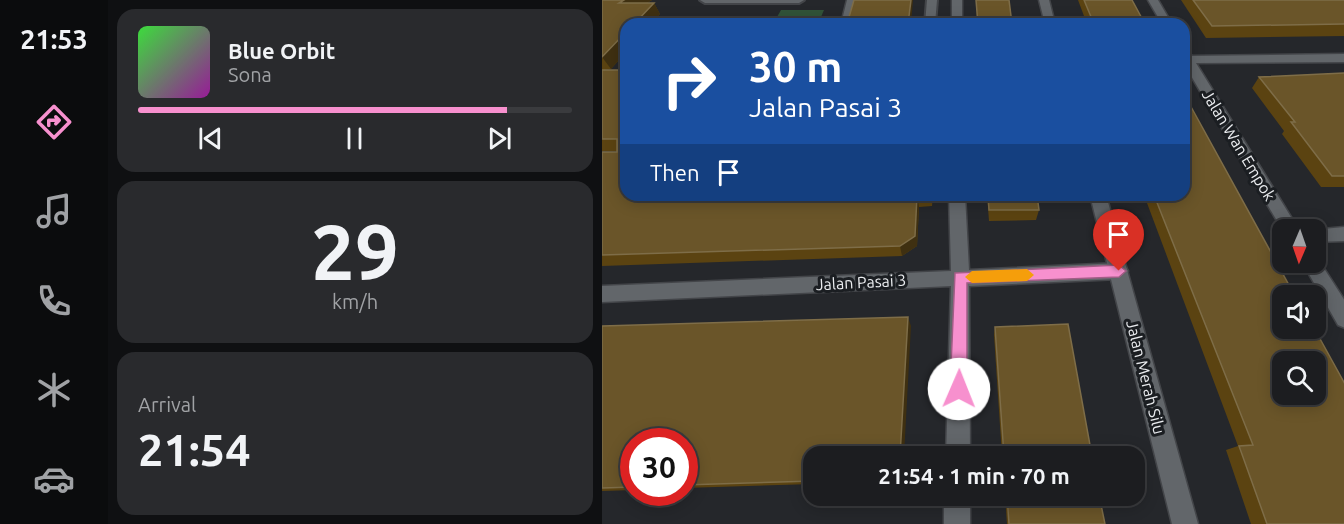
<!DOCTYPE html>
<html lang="en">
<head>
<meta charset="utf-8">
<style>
  body { margin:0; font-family:Ubuntu,sans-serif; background:#292a2d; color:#f1f3f6; height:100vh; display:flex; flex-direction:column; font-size:22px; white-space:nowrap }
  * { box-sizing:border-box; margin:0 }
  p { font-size:20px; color:#a0a2a5 }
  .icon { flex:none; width:33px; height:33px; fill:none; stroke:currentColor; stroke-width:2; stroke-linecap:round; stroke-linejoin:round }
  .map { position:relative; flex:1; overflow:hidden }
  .details { display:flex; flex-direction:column; gap:9px; padding:9px; background:#0f1012; width:494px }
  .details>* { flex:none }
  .top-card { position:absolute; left:18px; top:18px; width:570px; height:183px; border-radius:18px; box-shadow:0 3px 15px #0003,0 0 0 2px #3a3b3e; background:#1a4fa0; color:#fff; overflow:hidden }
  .needle { width:39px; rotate:182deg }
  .fabs { position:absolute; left:670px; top:219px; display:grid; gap:12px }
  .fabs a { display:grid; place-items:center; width:54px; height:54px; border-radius:12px; background:#1c1d20; box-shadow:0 3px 15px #0003,0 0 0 2px #3a3b3e; font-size:30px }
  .speed { position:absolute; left:18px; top:428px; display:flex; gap:12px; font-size:30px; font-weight:700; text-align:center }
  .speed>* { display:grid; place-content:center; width:78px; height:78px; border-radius:50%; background:#1c1d20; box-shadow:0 3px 15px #0003,0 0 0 2px #3a3b3e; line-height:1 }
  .speed .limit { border:9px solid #d22; background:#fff; color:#111 }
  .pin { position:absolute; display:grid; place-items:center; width:51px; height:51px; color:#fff; margin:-62px -26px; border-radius:50% 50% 50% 0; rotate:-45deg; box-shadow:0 0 6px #0007 }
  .pin .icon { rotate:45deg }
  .me { position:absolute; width:66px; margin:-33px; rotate:1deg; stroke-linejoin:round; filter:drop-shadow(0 0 4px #0008) }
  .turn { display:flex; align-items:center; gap:21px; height:126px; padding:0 30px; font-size:27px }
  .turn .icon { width:78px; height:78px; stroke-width:2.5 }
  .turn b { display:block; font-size:42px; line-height:51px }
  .then { display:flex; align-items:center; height:57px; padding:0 30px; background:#0003; gap:12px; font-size:22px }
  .big { font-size:45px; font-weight:600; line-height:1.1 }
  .details .tile { flex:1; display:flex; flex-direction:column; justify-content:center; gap:9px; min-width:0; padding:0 21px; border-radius:18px; background:#292a2d }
  .details .dial { align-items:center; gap:0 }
  .dial b { font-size:78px; line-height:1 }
  .song { display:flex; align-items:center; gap:18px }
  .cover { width:72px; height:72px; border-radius:9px; background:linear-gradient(135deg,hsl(120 70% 55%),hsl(300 70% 35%)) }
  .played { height:6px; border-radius:3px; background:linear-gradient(90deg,#f790ce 85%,#3a3b3e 85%) }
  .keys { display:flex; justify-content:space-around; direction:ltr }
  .trip { position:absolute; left:201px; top:446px; width:342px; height:60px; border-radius:18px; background:#1c1d20; box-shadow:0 3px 15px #0003,0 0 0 2px #3a3b3e; font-weight:600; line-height:60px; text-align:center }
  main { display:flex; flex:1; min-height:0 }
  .tabs { display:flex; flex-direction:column; width:108px; justify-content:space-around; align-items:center; background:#0b0c0d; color:#a0a2a5 }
  .tabs .icon { width:42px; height:42px }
  .tabs .active { color:#f790ce }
  .tabs b { font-size:27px; color:#f1f3f6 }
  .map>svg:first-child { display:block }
</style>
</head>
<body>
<main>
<nav class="tabs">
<b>21:53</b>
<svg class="icon active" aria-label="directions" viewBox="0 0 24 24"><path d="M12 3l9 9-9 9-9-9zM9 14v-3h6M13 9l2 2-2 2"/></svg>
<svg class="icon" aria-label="music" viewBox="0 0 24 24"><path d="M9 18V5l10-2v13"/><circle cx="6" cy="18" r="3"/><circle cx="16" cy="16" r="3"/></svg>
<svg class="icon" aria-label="phone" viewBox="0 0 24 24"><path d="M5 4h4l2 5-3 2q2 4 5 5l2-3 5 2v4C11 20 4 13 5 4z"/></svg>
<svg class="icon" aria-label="climate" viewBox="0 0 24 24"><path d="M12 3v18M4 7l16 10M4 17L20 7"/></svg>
<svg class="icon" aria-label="car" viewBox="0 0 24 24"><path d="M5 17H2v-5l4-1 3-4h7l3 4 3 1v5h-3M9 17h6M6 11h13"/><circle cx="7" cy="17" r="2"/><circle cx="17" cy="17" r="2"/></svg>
</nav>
<section class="details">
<div class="tile">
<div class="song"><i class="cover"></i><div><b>Blue Orbit</b><p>Sona</p></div></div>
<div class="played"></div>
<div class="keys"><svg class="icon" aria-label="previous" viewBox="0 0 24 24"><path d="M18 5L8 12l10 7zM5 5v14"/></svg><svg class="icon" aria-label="pause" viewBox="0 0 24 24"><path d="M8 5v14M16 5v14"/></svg><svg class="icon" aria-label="next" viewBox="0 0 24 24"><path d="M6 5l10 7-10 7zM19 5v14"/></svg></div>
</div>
<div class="tile dial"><b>29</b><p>km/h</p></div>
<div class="tile"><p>Arrival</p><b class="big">21:54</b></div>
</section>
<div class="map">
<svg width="743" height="524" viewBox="0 0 743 524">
  <rect width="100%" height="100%" fill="#25272b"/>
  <path fill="#315339" d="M179,10H222L216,24H171Z"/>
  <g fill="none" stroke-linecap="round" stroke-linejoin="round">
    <defs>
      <g id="lane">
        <path d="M98,0H202L197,3H103Z"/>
        <path d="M325,0H335L333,24H323Z"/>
      </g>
      <g id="street">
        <path d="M245,0H255L249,24H239Z"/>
        <rect x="350" y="0" width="10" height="24"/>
        <path d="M546,0H556L570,24H560Z"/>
        <path d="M582,49L590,56L743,54V62L594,63L697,230L681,231L582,64Z"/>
        <path d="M347,195H363L367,270L517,263L523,266L526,271L523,276L517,279L367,286L368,456H344L349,286L0,302V286L349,271Z"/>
        <path d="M743,227V241L714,242V230H710Z"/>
        <path d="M714,256L743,301V328L736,325L700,262H714Z"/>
        <rect x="342" y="495" width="26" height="29"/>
      </g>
      <g id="secondary">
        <path d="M437,0H447L453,24H443Z"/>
        <path d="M488,195H504L596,524H570Z"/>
      </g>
    </defs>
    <use href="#lane" stroke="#434549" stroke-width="4"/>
    <use href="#street" stroke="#434549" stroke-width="3"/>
    <use href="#secondary" stroke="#434549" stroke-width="3"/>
    <use href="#lane" fill="#62666a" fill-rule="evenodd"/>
    <use href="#street" fill="#62666a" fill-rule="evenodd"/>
    <use href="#secondary" fill="#62666a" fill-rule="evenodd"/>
  </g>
  <g fill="#5b4311">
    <path d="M0,0H50L45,3H52L58,14L9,69L3,70H24V195H331L330,206L317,207L315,246L300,256L0,266V152H15V151H0Z"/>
    <path d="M374,0H407L410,24H375Z"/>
    <path d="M476,0H530L543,24H485Z"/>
    <path d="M579,0H743V36L604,38Z"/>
    <path d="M743,73V187H719L680,134L682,131L650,88L657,77Z"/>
    <path d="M385,195H435L437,210L434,220L387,221Z"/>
    <path d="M542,195H582L743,524H649L624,450L636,446Z"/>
    <path d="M0,326H309L212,456V484L82,488V441H32V490L0,491Z"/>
    <path d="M393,327L490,456H400L392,335Z"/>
    <path d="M403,495H497L503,524H405Z"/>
  </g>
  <g fill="#3f3011">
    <path d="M22,0H50L24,14L17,3Z"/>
    <path d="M309,0H311L309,24H306Z"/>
    <path d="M52,3L58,14L50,24H32Z"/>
    <path d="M24,32V52L9,69L0,57Z"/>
    <path d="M315,196L317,207L315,246L300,256L298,246Z"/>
    <path d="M306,317L309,326L302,456H298Z"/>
  </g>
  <g fill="#6a5529" stroke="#7e6d48" stroke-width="1.5" fill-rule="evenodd">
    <path d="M0,0H22L17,3H52L32,24H24V32L0,57Z"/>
    <path d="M252,0H309L306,24H245Z"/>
    <path d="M374,0H407L410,24H376Z"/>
    <path d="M482,0H530L543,24H492Z"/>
    <path d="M591,0H743V24L610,26Z"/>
    <path d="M0,70H24V195H329L315,196L313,236L298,246L0,255V152H15V139H0Z"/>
    <path d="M743,73V176H730L689,122H693L657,77Z"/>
    <path d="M582,94L693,296H681V328H712L743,384V524H665L637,446L651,445L552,195H582ZM681,362H714V394H681Z"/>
    <path d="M386,195H435L437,210H387Z"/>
    <path d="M306,317L298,456H212V481L82,485V441H32V487L0,488V326Z"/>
    <path d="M466,324L490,456H402L393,327Z"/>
    <path d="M405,495H497L503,524H407Z"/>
  </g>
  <path fill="#f790ce" stroke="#a15e86" stroke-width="1.5" d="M517,265L524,271L517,277L365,283V389L362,395L357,397L351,395L348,389L353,273Z"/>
  <path fill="#f59e0b" d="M425,269L432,275L425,281L370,283L363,277L370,271Z"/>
  <g text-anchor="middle" stroke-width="6" stroke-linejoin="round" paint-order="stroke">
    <g font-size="16" fill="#eaecef" stroke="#1b1e22">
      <text transform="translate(637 145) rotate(59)" y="6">Jalan Wan Empok</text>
      <text transform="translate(259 282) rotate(-3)" y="6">Jalan Pasai 3</text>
      <text transform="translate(544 377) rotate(76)" y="6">Jalan Merah Silu</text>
    </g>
  </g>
</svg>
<div class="fabs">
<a><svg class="needle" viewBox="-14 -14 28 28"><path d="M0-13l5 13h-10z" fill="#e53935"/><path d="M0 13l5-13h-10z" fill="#a0a2a5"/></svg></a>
<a><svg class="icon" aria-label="sound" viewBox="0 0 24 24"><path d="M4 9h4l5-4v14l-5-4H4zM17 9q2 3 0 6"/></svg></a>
<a><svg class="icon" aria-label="search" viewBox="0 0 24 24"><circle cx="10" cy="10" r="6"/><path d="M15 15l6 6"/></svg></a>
</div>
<div class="speed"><div class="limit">30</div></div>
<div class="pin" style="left:517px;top:271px;background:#d93025"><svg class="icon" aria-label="arrive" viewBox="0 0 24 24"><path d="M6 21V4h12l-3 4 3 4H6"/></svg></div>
<svg class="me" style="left:357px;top:389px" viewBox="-20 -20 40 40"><circle r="19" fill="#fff"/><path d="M0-13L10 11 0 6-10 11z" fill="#f790ce"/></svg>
<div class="trip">21:54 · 1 min · 70 m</div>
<div class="top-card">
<div class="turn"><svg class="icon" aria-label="right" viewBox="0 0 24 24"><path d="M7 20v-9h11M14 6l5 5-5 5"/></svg><div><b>30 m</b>Jalan Pasai 3</div></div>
<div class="then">Then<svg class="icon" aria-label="arrive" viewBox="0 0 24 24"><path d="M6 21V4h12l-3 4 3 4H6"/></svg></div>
</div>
</div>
</main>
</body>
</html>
